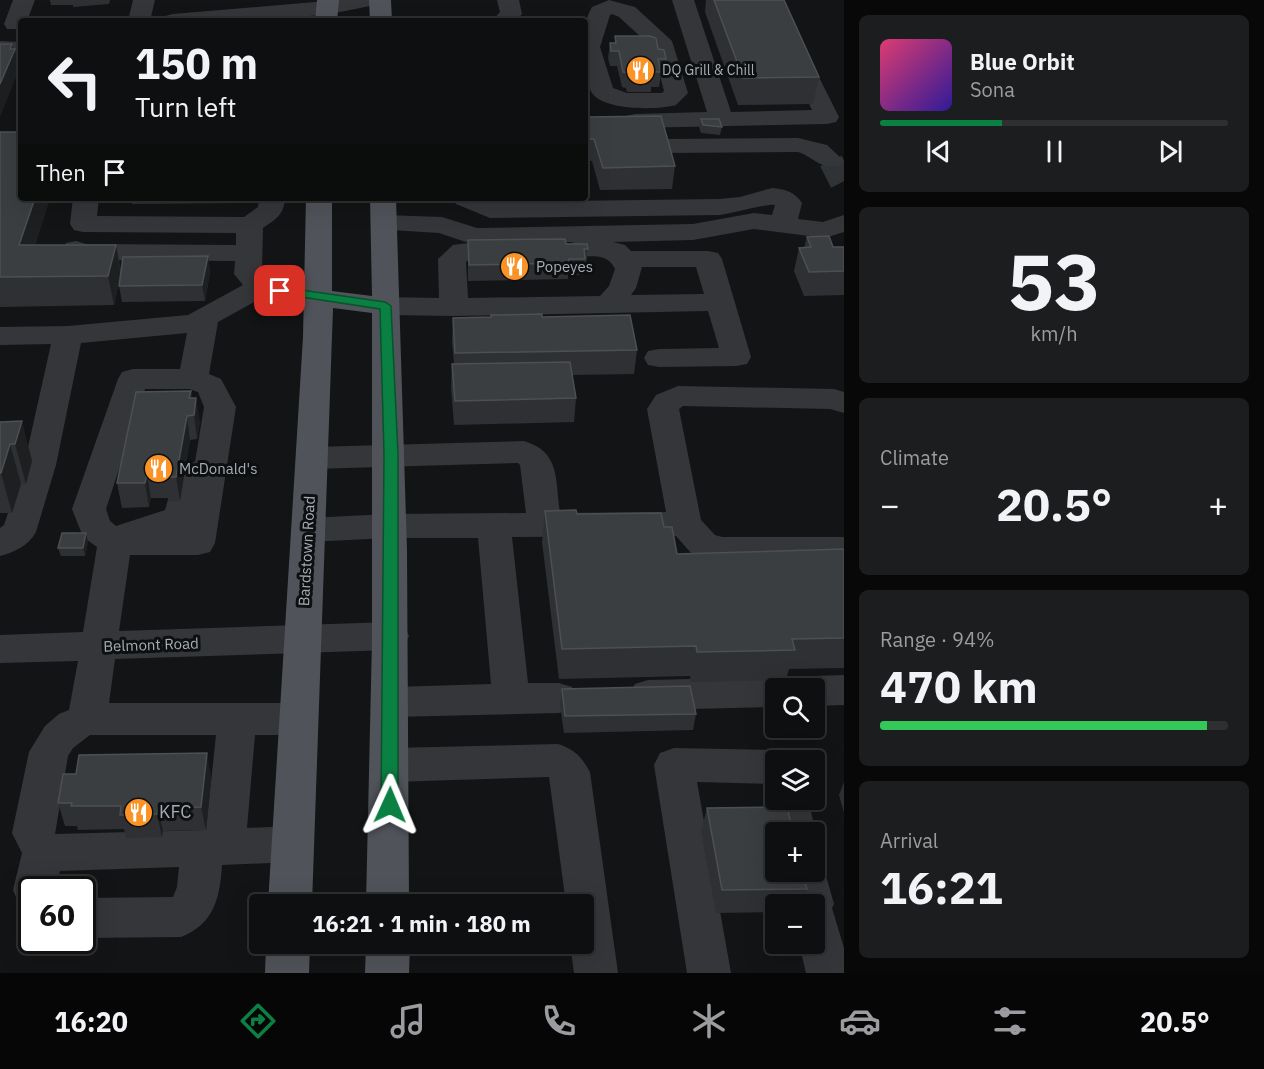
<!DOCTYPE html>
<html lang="en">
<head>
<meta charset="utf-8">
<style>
  body { margin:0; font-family:"IBM Plex Sans",sans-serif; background:#1c1d1e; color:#f1f3f6; height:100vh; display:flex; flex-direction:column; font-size:22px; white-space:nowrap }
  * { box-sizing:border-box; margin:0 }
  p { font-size:20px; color:#9b9c9f }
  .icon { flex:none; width:33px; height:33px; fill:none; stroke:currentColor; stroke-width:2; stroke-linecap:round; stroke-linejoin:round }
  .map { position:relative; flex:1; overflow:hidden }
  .details { display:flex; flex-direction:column; gap:15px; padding:15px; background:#080809; width:420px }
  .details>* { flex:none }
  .guide { position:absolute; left:18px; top:18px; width:570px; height:183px; border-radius:6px; box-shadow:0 6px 24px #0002,0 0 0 2px #2e2f30; background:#0e0f10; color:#f1f3f6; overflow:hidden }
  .tools { position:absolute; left:765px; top:678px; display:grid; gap:12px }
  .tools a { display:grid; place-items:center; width:60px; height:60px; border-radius:6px; background:#0e0f10; box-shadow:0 6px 24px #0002,0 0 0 2px #2e2f30; font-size:30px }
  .speed { position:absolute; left:18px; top:876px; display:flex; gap:12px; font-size:30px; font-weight:700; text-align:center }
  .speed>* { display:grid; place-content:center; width:78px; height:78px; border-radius:50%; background:#0e0f10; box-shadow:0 6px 24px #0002,0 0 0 2px #2e2f30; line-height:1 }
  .speed .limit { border:3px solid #111; border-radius:9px; background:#fff; color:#111 }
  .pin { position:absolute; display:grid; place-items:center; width:51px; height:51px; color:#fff; margin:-26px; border-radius:12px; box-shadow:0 3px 9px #0006 }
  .me { position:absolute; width:66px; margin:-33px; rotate:1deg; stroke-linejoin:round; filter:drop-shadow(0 0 4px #0008) }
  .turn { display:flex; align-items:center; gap:21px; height:126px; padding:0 18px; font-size:27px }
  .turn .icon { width:78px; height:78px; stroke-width:2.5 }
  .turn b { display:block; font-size:42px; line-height:51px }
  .then { display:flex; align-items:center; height:57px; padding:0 18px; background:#0003; gap:12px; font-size:22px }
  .big { font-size:45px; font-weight:700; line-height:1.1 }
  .details .card { flex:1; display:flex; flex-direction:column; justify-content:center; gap:9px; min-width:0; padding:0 21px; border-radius:9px; background:#1c1d1e }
  .details .dial { align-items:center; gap:0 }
  .dial b { font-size:78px; line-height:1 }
  .song { display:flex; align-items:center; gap:18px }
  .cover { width:72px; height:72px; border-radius:9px; background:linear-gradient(135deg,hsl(340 70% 55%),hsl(250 70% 35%)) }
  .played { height:6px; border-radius:3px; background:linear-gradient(90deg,#0b8043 35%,#2e2f30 35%) }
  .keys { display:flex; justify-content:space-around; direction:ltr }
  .heat { display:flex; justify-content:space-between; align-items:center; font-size:33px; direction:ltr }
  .charge { height:9px; border-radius:4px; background:linear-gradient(90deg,#34c759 94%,#2e2f30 0) }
  .trip { position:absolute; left:249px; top:894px; width:345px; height:60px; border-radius:6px; background:#0e0f10; box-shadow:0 6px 24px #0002,0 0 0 2px #2e2f30; font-weight:700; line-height:60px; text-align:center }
  .tabs { display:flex; height:96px; justify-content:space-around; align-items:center; background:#060606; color:#9b9c9f }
  .tabs .icon { width:42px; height:42px }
  .tabs .selected { color:#0b8043 }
  .tabs b { font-size:27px; color:#f1f3f6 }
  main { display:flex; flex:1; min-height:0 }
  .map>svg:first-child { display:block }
</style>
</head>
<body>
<main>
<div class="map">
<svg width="844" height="973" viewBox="0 0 844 973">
  <rect width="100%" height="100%" fill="#131415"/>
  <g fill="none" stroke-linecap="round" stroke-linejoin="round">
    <path stroke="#303335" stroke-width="24" stroke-dasharray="24 12" stroke-linecap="butt" d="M831,161L844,187"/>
    <g fill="#34363a" fill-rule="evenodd">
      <path d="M13,0H35L27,21H21V29H7L4,24Z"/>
      <path d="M133,0H155L150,21H128Z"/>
      <path d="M338,0H377L374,5C304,22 234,21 162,21L165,16L173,14Z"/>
      <path d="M497,0H519L522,14L516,21H492L500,12Z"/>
      <path d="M609,0L635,7L672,41L688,93L676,105C658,110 604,111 592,93C583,80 585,62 585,48C585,33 584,20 592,7ZM612,14L619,17L653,48L664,91L662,93H627L613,88L600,47L610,15Z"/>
      <path d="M672,0H694L731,112L812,110L758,0H780L839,117L836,122L827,124L635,128L626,126L623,121L626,116L635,114L707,112Z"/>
      <path d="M0,41L21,42V56L0,55Z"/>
      <path d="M798,138L827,145L844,161L840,166C822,171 814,157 798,152L664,153L655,151L652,146L655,141L664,139Z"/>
      <path d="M772,188C785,189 795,192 802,203L798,219L823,222L844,215V232L825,238L754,229L693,240L613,242L625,245L631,251H708L718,253L722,259L751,357L747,364L736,366L659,367L648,365L644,358L648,351L659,349L719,348L708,311L454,316L385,315L375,312L371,306L375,300L385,297L439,298L438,259L453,245L469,243L439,233L375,229L371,223L375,217L384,215L442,217L477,228L693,224L754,213L772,215L775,205C769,203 731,214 719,215L490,218L456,204L452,198H486L494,202L719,199L740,197ZM575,242L571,243L567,249L571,255C589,259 606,250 615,269L609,286L600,296L468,298L466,262L470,259L512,256L516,250L509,243ZM642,267H696L704,294L631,295L636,288Z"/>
      <path d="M73,198H99L97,216L244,217L258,207L259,198H285C284,215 276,219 263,228L262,272L270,280L328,292L332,298L328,304L318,307L265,296L218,322L209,374L221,379L236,407L215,543L210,552L198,555H130L119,631L391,622L404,626L409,636L404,646L391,650L115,659L109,703H299L313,708L318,719L313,730L299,735H255L247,828L293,826L308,831L314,844L308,857L293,862L222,865C220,898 214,924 181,937L82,938V898L173,897L177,887L179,867L60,871L55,890H32V908L19,904L13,890L22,853L12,833L29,752L45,726L59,714L69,710L78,661L0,663V635L83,632L97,547L83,537L72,509L118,379L122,372L133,369H180L187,333L81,343L56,465L36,532C28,546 15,552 0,556V528L4,525L24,465L51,344L0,345V327L68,326L188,315L243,285L234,274L235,261L75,260L65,258L61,252L66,243L76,241L86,244L236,245V233L83,232L74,230L70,224ZM145,389H189L198,392L204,407L195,462L180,464L176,472L165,510L116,526L110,521L106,509ZM90,735H216L206,830L55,834L68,756L73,748Z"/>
      <path d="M678,386L834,389L844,392V413L830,409L683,406L679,409L701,520L715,535L722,537H844V563H721L691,553L676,536L512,537L528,683H559L572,687L578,698L572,709L559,713L392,717L379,713L373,702L379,691L392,687L491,684L478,538H389L308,542L296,539L291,530L296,521L308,518L389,514L526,513L520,465L518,463L312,469L301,466L296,458L301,450L312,447L524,441C561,452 555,480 560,513L666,512L647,409L656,395Z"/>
      <path d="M844,675V705L814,706V688H796L801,680L814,676Z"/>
      <path d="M776,677L789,681L793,688H776V707L648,710L635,706L629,695L635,684L648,680Z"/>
      <path d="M558,744C574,749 582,757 590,772L618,973H574L570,944H584V904H566L549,777L391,782L377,777L371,765L377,753L391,748Z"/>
      <path d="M674,748L776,750L790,755L793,760H776V784L697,782L731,973H687L654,765L660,753Z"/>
      <path d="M776,787V800H808L816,832L814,834V832H776V834L768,800Z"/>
      <path d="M814,857L819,859L825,872L834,904L832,908L844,948V973H806L799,944H814V904H791L783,872H814Z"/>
    </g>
    <g fill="#50545a" fill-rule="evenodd">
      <path d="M317,0H339L337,21H315Z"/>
      <path d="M369,0H391L392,21H370Z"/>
      <path d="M306,198H332V291L372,296L370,198H396L407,551L409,904H366L372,640V313L333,308L312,904H268L303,337Z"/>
      <path d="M266,944H310L309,973H265Z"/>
      <path d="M366,944H410L409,973H365Z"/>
    </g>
  </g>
  <g fill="#2f3033">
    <path d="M50,0H110L109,4L73,7V5H51Z"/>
    <path d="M706,0H784L819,77L813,104L738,105L705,12Z"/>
    <path d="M615,36L658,49L666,59L664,74H661L659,87H651V92H627L626,88L622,87L617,66H610L608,58L610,43H615Z"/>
    <path d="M585,117L675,166L672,189L600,190L592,161H585Z"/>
    <path d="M701,119L722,127L720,135L701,133L699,127Z"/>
    <path d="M0,132L21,198H50L35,245H116L121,271L208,256L210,272L205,301L122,302L119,286V283L114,305L0,307Z"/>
    <path d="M131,198H241L240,203L132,204Z"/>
    <path d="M807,237L833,247H844V295L804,296L794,271L799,248H804Z"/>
    <path d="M468,240L566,244L588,249L586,265H585L584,275H568V279L468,281Z"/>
    <path d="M542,317L637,350L634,374L572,375L576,398L574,422L454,425L451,388L452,364H454L452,342L453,318Z"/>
    <path d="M191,391L192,398L200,422L197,439L190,440L180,501H168V498H151L149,507L122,508L117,483Z"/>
    <path d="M0,422L32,461L26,484H21L12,513H0Z"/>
    <path d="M545,511L577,514L664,527L677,554L844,549V668L789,669L786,680L691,682L690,676L559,679L542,542Z"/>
    <path d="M86,533L88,542L85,556H61L58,548Z"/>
    <path d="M562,689L696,714L693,730L564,733L560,706Z"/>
    <path d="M211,777L206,830L163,831L162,837L126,838L124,829L78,830L77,826H65L58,803Z"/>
    <path d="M844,782V813L839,795Z"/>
    <path d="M707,808L807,889L801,904H776V912L716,913L701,831Z"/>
  </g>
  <g fill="#1e1f21">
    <path d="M12,44L13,52L15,49L19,70L0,117V84Z"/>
    <path d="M35,198H50L26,275L19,245Z"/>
    <path d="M116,245L121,274L114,305L108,276Z"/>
    <path d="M208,256L210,272L205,301L202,285Z"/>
    <path d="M191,391L194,413L196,398L200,422L197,439L194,415L189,398Z"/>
    <path d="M187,416L190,440L180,501L176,477Z"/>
    <path d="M22,421L32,461L26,484L15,444Z"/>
    <path d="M10,444L21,484L12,513L1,473Z"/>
    <path d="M147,474L151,498L149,507L145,483Z"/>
    <path d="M86,533L88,542L85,556L83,548Z"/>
    <path d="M207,753L211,777L206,830L201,807Z"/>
    <path d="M158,808L163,831L162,837L157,814Z"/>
  </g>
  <g fill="#3b3e41" stroke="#4c4f53" stroke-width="1.5">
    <path d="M714,0H784L819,77L743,78Z"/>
    <path d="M615,36H650L656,38L658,49L664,50L666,59H658L661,72H651L653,77H629L628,73L623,72L619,51H611L610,43H616Z"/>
    <path d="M0,44H12L10,49H15L0,84Z"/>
    <path d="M661,116L675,166L603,168L594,139H585V117Z"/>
    <path d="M701,119H719L722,127L703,125Z"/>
    <path d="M0,132H21V198H35L19,245H116L108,276L0,277Z"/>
    <path d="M829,236L833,247H844V271L809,272L799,248L811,247L807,237Z"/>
    <path d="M565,239L566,244H587L588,249H584L585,259H569V263L469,265L468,240Z"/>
    <path d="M208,256L202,285L119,286L123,257Z"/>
    <path d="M542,314V317L630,315L637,350L455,353L453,318L491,317V315Z"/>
    <path d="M570,362L576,398L455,401L452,364Z"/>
    <path d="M191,391L189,398H196L194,415L187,416L176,477H164V474H147L145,483H117L136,392Z"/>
    <path d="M22,421L15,444H10L1,473H0V422Z"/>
    <path d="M576,510L577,514L661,513L664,527H672L677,554L844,549V638L792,639L795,650L697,652L696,646L562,649L545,511Z"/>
    <path d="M62,533H86L83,548H58Z"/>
    <path d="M690,686L696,714L565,716L562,689Z"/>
    <path d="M207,753L201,807L158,808L157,814L120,815L121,806H71L72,803H58L63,774H76L79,755Z"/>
    <path d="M787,807L793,832H776V872H802L807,889L722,890L707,808Z"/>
  </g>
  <path fill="#0b8043" stroke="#07532c" stroke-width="1.5" d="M280,287L385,302L391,306L398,454V805L396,810L390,812L384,810L381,805L384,454L380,309L275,293L274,291Z"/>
  <defs>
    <symbol id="restaurant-disc" viewBox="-11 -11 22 22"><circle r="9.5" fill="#fb9326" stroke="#0e0f10"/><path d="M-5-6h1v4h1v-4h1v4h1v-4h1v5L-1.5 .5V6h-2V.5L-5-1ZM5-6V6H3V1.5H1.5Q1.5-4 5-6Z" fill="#fff"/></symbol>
  </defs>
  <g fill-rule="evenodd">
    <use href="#restaurant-disc" x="624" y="54" width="33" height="33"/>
    <use href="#restaurant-disc" x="498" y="250" width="33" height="33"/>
    <use href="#restaurant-disc" x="142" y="452" width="33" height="33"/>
    <use href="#restaurant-disc" x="122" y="796" width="33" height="33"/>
  </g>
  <g text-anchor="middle" stroke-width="6" stroke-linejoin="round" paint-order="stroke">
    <g font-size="14" fill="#a4adb6" stroke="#0e0f10" text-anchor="start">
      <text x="662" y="75">DQ Grill &amp; Chill</text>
    </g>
    <g font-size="15" fill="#a4adb6" stroke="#0e0f10" text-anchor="start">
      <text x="536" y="272">Popeyes</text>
      <text x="179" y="474">McDonald's</text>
    </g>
    <g font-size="15" fill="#a4adb6" stroke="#0e0f10">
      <text transform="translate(307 551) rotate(-87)" y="5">Bardstown Road</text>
      <text transform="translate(151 645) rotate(-2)" y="5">Belmont Road</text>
    </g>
    <g font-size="18" fill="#a4adb6" stroke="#0e0f10" text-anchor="start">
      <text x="159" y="818">KFC</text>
    </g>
  </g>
</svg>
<div class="tools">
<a><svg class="icon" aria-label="search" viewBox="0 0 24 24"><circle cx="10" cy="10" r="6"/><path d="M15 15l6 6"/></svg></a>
<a><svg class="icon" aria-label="layers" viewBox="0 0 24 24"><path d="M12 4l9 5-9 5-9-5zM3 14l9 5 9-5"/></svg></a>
<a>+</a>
<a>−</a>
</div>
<div class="speed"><div class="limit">60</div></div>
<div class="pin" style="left:280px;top:291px;background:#d93025"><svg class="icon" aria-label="arrive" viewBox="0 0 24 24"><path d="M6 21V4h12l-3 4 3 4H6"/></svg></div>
<svg class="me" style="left:390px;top:805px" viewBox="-20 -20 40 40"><path d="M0-17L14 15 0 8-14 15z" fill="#0b8043" stroke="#fff" stroke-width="4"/></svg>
<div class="trip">16:21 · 1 min · 180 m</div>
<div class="guide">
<div class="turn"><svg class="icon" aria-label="left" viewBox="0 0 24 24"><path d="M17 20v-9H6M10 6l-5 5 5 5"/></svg><div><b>150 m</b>Turn left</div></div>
<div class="then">Then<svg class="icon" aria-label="arrive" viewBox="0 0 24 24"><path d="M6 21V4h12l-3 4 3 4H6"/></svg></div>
</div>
</div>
<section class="details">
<div class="card">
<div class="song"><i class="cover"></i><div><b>Blue Orbit</b><p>Sona</p></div></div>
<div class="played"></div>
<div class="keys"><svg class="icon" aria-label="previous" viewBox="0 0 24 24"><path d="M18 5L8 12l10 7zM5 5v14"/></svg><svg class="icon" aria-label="pause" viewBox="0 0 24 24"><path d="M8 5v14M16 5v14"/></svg><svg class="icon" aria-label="next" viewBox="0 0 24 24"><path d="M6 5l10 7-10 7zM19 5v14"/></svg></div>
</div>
<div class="card dial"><b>53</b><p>km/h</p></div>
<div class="card"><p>Climate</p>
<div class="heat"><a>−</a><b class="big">20.5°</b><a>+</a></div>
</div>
<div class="card"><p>Range · 94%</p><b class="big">470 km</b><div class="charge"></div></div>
<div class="card"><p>Arrival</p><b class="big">16:21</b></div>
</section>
</main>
<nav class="tabs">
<b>16:20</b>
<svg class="icon selected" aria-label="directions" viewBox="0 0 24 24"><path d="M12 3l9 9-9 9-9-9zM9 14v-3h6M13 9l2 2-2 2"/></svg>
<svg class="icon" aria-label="music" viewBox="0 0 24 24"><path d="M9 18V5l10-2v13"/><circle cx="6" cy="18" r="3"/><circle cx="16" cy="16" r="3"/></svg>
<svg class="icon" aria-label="phone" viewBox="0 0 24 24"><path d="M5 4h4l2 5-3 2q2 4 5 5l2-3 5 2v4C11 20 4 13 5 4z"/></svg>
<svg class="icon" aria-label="climate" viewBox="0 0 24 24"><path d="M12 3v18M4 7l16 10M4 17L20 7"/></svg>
<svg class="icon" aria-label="car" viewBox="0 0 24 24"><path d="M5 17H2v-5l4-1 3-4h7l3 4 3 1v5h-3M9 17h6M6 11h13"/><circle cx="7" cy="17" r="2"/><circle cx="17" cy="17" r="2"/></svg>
<svg class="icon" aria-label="filters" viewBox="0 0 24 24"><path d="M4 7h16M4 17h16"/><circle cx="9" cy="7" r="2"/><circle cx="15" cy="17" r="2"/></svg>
<b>20.5°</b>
</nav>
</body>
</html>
